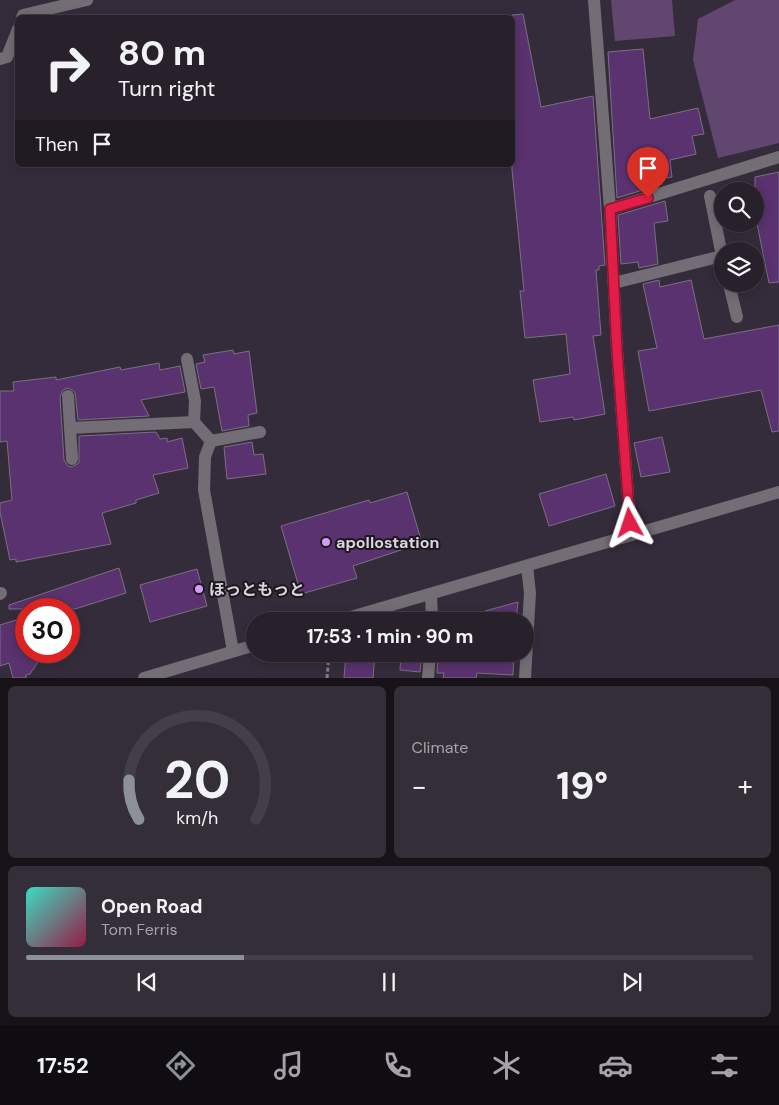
<!DOCTYPE html>
<html lang="en">
<head>
<meta charset="utf-8">
<style>
  body { margin:0; font-family:"DM Sans","Noto Sans JP",sans-serif; background:#342e38; color:#f1f3f6; height:100vh; display:flex; flex-direction:column; font-size:19px; white-space:nowrap }
  * { box-sizing:border-box; margin:0 }
  p { font-size:16px; color:#a5a3a9 }
  .icon { flex:none; width:28px; height:28px; fill:none; stroke:currentColor; stroke-width:2; stroke-linecap:round; stroke-linejoin:round }
  .map { position:relative; height:678px; overflow:hidden }
  .side { display:flex; flex-direction:column; gap:8px; padding:8px; background:#161218; flex:1 }
  .side>* { flex:none }
  .top-card { position:absolute; left:15px; top:15px; width:500px; height:152px; border-radius:8px; box-shadow:0 2px 12px #0003,0 0 0 1px #443e48; background:#28212c; color:#f1f3f6; overflow:hidden }
  .buttons { position:absolute; left:714px; top:182px; display:grid; gap:10px }
  .buttons a { display:grid; place-items:center; width:50px; height:50px; border-radius:50%; background:#28212c; box-shadow:0 2px 12px #0003,0 0 0 1px #443e48; font-size:25px }
  .speed { position:absolute; left:15px; top:598px; display:flex; gap:10px; font-size:25px; font-weight:700; text-align:center }
  .speed>* { display:grid; place-content:center; width:65px; height:65px; border-radius:50%; background:#28212c; box-shadow:0 2px 12px #0003,0 0 0 1px #443e48; line-height:1 }
  .speed .limit { border:8px solid #d22; background:#fff; color:#111 }
  .pin { position:absolute; display:grid; place-items:center; width:42px; height:42px; color:#fff; margin:-51px -21px; border-radius:50% 50% 50% 0; rotate:-45deg; box-shadow:0 0 5px #0007 }
  .pin .icon { rotate:45deg }
  .me { position:absolute; width:55px; margin:-28px; rotate:355deg; stroke-linejoin:round; filter:drop-shadow(0 0 4px #0008) }
  .turn { display:flex; align-items:center; gap:18px; height:105px; padding:0 20px; font-size:22px }
  .turn .icon { width:65px; height:65px; stroke-width:2.5 }
  .turn b { display:block; font-size:35px; line-height:42px }
  .then { display:flex; align-items:center; height:48px; padding:0 20px; background:#0003; gap:10px; font-size:19px }
  .big { font-size:38px; font-weight:700; line-height:1.1 }
  .side .card { flex:1; display:flex; flex-direction:column; justify-content:center; gap:8px; min-width:0; padding:0 18px; border-radius:8px; background:#342e38 }
  .side .dial { align-items:center; gap:0 }
  .dial svg { height:130px; overflow:visible; fill:none; stroke:#443e48; stroke-width:7; stroke-linecap:round; text-anchor:middle }
  .dial text { fill:#f1f3f6; stroke:none }
  .song { display:flex; align-items:center; gap:15px }
  .cover { width:60px; height:60px; border-radius:8px; background:linear-gradient(135deg,hsl(170 70% 55%),hsl(340 70% 35%)) }
  .played { height:5px; border-radius:2px; background:linear-gradient(90deg,#8c9099 30%,#443e48 30%) }
  .keys { display:flex; justify-content:space-around; direction:ltr }
  .heat { display:flex; justify-content:space-between; align-items:center; font-size:28px; direction:ltr }
  .side .tiles { flex:1; display:grid; gap:8px; grid-template-columns:1fr 1fr }
  .card:last-child { grid-column:span 2 }
  .trip { position:absolute; left:246px; top:612px; width:288px; height:50px; border-radius:25px; background:#28212c; box-shadow:0 2px 12px #0003,0 0 0 1px #443e48; font-weight:700; line-height:50px; text-align:center }
  .dock { display:flex; height:80px; justify-content:space-around; align-items:center; background:#100d12; color:#a5a3a9 }
  .dock .icon { width:35px; height:35px }
  .dock .current { color:#8c9099 }
  .dock b { font-size:22px; color:#f1f3f6 }
  .map>svg:first-child { display:block }
</style>
</head>
<body>
<div class="map">
<svg width="779" height="678" viewBox="0 0 779 678">
  <rect width="100%" height="100%" fill="#352c3b"/>
  <g fill="#614770">
    <path d="M611,0H672L675,36L615,41Z"/>
    <path d="M735,0H779V143L718,158L693,60L698,19Z"/>
  </g>
  <g fill="#5a3270" stroke="#7a7081">
    <path d="M523,14L541,107L593,96L605,265L599,266V270H596L601,335L593,336L605,414L574,420L573,417L540,422L533,380L570,374L566,334L525,338L520,291H524L512,170V15Z"/>
    <path d="M643,49L650,119L698,108L704,134L692,136L696,154L670,160L672,177L664,178V181H661L662,184L617,198L608,52Z"/>
    <path d="M779,172V282L769,283L755,214V177Z"/>
    <path d="M665,201L668,221L654,223L658,264L639,268L638,262L621,264L618,215Z"/>
    <path d="M659,280L660,287L691,280L704,339L779,325V431L772,432L761,390L649,411L638,351L657,348L643,284Z"/>
    <path d="M233,350L234,354L249,351L257,413L248,415L249,426L222,431L214,387L201,389L196,364L205,362L203,355Z"/>
    <path d="M159,363L160,370L180,366L185,392L141,400L149,416L78,420L75,392L68,388L63,390L60,397L64,460L68,466L72,467L79,463V436L156,432L160,439L167,438V442L182,438L188,468L153,475L159,493L136,500V503L102,513L111,544L16,562V559L10,560L0,512V503L12,500L7,441L0,442V391H14L13,382L56,377V380L120,367L121,370Z"/>
    <path d="M662,437L670,472L641,477L634,443Z"/>
    <path d="M252,442L254,455L263,454L266,474L227,479L224,447Z"/>
    <path d="M606,474L615,506L549,526L539,494Z"/>
    <path d="M407,492L422,543L353,566L357,578L301,594L281,526L369,500L370,503Z"/>
    <path d="M119,568L126,593L75,609H9V605Z"/>
    <path d="M197,569L207,606L150,622L140,585Z"/>
    <path d="M518,602L516,621H456V620H465V618L485,619V611Z"/>
    <path d="M26,617V651H45L30,674L26,675V678H13L9,663L0,666V625Z"/>
    <path d="M346,654H375L373,678H344Z"/>
    <path d="M401,654H422L420,672L400,670Z"/>
    <path d="M438,654H514L513,675L477,673L476,678H443L444,673H437Z"/>
  </g>
  <g fill="none" stroke-linecap="round" stroke-linejoin="round">
    <path stroke="#847c89" stroke-width="3" stroke-dasharray="4 2.5" stroke-linecap="butt" d="M327,678L329,654"/>
    <g stroke="#736e76" stroke-width="12">
      <path d="M594,0L610,209L617,351L631,535"/>
      <path d="M22,18L23,15L87,0"/>
      <path d="M0,59L7,57L18,29"/>
      <path d="M710,196L722,256"/>
      <path d="M610,209L779,157"/>
      <path d="M614,283L722,256"/>
      <path d="M729,284L737,317"/>
      <path d="M187,359L195,401L194,422"/>
      <path d="M68,396L72,459"/>
      <path d="M70,428L194,422L211,441L205,457L204,490L233,651"/>
      <path d="M211,441L260,432"/>
      <path d="M0,594L1,593"/>
      <path d="M431,594L432,621"/>
      <path d="M337,621L779,492"/>
      <path d="M144,678L255,645"/>
      <path d="M428,678L430,654"/>
      <path d="M525,678L530,593L527,566"/>
    </g>
  </g>
  <g fill="none" stroke-linecap="round" stroke-linejoin="round">
    <defs>
      <path id="route" d="M630,523L617,351L610,209L648,198"/>
    </defs>
    <use href="#route" stroke="#92132f" stroke-width="12"/>
    <use href="#route" stroke="#e11d48" stroke-width="9"/>
  </g>
  <g fill="#d69bf9" stroke="#1b171d" stroke-width="2">
    <circle cx="326" cy="542" r="5"/>
    <circle cx="199" cy="589" r="5"/>
  </g>
  <g text-anchor="middle" stroke-width="4" stroke-linejoin="round" paint-order="stroke">
    <g font-size="16" font-weight="bold" fill="#dad4de" stroke="#1b171d" text-anchor="start">
      <text x="336" y="548">apollostation</text>
      <text x="209" y="595">ほっともっと</text>
    </g>
  </g>
</svg>
<div class="buttons">
<a><svg class="icon" aria-label="search" viewBox="0 0 24 24"><circle cx="10" cy="10" r="6"/><path d="M15 15l6 6"/></svg></a>
<a><svg class="icon" aria-label="layers" viewBox="0 0 24 24"><path d="M12 4l9 5-9 5-9-5zM3 14l9 5 9-5"/></svg></a>
</div>
<div class="speed"><div class="limit">30</div></div>
<div class="pin" style="left:648px;top:198px;background:#d93025"><svg class="icon" aria-label="arrive" viewBox="0 0 24 24"><path d="M6 21V4h12l-3 4 3 4H6"/></svg></div>
<svg class="me" style="left:630px;top:523px" viewBox="-20 -20 40 40"><path d="M0-17L14 15 0 8-14 15z" fill="#e11d48" stroke="#fff" stroke-width="4"/></svg>
<div class="trip">17:53 · 1 min · 90 m</div>
<div class="top-card">
<div class="turn"><svg class="icon" aria-label="right" viewBox="0 0 24 24"><path d="M7 20v-9h11M14 6l5 5-5 5"/></svg><div><b>80 m</b>Turn right</div></div>
<div class="then">Then<svg class="icon" aria-label="arrive" viewBox="0 0 24 24"><path d="M6 21V4h12l-3 4 3 4H6"/></svg></div>
</div>
</div>
<section class="side">
<div class="tiles">
<div class="card dial"><svg viewBox="0 0 100 80">
<path d="M14 69A42 42 0 1 1 86 69"/>
<path d="M14 69A42 42 0 0 1 8 45" stroke="#8c9099"/>
<text x="50" y="56" font-size="32" font-weight="700">20</text>
<text x="50" y="72" font-size="11">km/h</text>
</svg></div>
<div class="card"><p>Climate</p>
<div class="heat"><a>−</a><b class="big">19°</b><a>+</a></div>
</div>
<div class="card">
<div class="song"><i class="cover"></i><div><b>Open Road</b><p>Tom Ferris</p></div></div>
<div class="played"></div>
<div class="keys"><svg class="icon" aria-label="previous" viewBox="0 0 24 24"><path d="M18 5L8 12l10 7zM5 5v14"/></svg><svg class="icon" aria-label="pause" viewBox="0 0 24 24"><path d="M8 5v14M16 5v14"/></svg><svg class="icon" aria-label="next" viewBox="0 0 24 24"><path d="M6 5l10 7-10 7zM19 5v14"/></svg></div>
</div>
</div>
</section>
<nav class="dock">
<b>17:52</b>
<svg class="icon current" aria-label="directions" viewBox="0 0 24 24"><path d="M12 3l9 9-9 9-9-9zM9 14v-3h6M13 9l2 2-2 2"/></svg>
<svg class="icon" aria-label="music" viewBox="0 0 24 24"><path d="M9 18V5l10-2v13"/><circle cx="6" cy="18" r="3"/><circle cx="16" cy="16" r="3"/></svg>
<svg class="icon" aria-label="phone" viewBox="0 0 24 24"><path d="M5 4h4l2 5-3 2q2 4 5 5l2-3 5 2v4C11 20 4 13 5 4z"/></svg>
<svg class="icon" aria-label="climate" viewBox="0 0 24 24"><path d="M12 3v18M4 7l16 10M4 17L20 7"/></svg>
<svg class="icon" aria-label="car" viewBox="0 0 24 24"><path d="M5 17H2v-5l4-1 3-4h7l3 4 3 1v5h-3M9 17h6M6 11h13"/><circle cx="7" cy="17" r="2"/><circle cx="17" cy="17" r="2"/></svg>
<svg class="icon" aria-label="filters" viewBox="0 0 24 24"><path d="M4 7h16M4 17h16"/><circle cx="9" cy="7" r="2"/><circle cx="15" cy="17" r="2"/></svg>
</nav>
</body>
</html>
